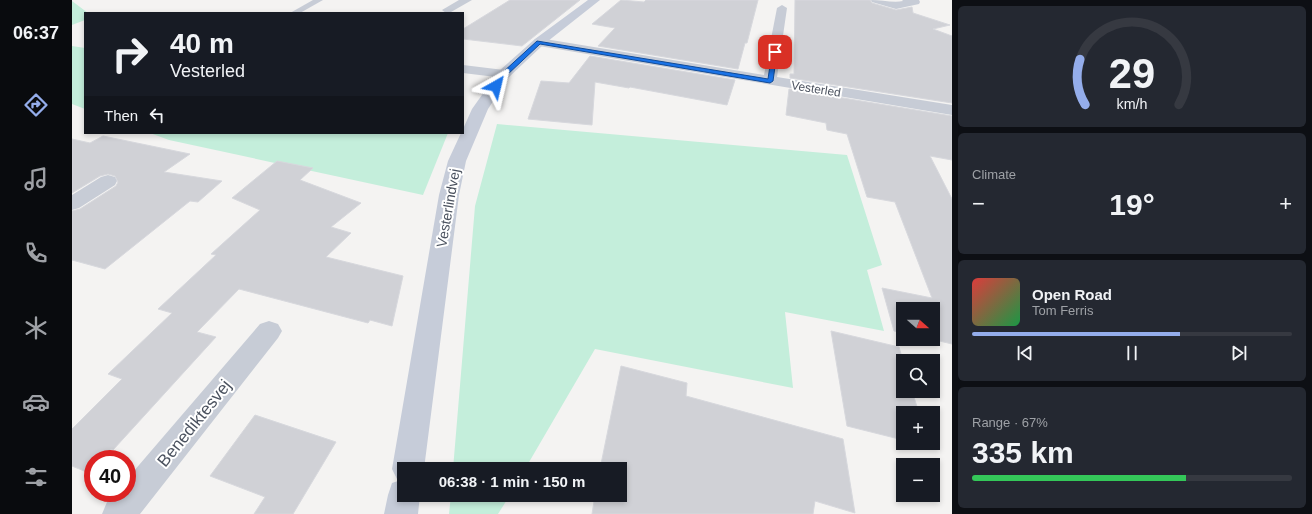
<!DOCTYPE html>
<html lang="en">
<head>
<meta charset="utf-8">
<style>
  body { margin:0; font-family:Helvetica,sans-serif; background:#242831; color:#f1f3f6; height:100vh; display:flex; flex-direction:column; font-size:15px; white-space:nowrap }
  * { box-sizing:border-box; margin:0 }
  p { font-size:13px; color:#9ea1a6 }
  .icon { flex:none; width:22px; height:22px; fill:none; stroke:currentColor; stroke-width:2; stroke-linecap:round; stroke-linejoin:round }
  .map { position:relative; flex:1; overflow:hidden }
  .sheet { display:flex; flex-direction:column; gap:6px; padding:6px; background:#0d0f14; width:360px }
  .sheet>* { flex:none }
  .banner { position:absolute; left:12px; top:12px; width:380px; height:122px; border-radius:0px; box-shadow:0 2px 6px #0003; background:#171b24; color:#f1f3f6; overflow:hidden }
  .needle { width:26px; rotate:111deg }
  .buttons { position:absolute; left:824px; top:302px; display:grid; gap:8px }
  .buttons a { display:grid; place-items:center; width:44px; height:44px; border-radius:0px; background:#171b24; box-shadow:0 2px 6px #0003; font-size:20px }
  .speed { position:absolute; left:12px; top:450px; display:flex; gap:8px; font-size:20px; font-weight:700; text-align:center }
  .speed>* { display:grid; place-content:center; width:52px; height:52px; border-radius:50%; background:#171b24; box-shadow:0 2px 6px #0003; line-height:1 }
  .speed .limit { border:6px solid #d22; background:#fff; color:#111 }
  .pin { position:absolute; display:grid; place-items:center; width:34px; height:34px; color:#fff; margin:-17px; border-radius:8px; box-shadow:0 2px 6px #0006 }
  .me { position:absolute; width:44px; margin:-22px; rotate:37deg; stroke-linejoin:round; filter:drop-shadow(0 0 3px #0008) }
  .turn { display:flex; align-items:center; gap:14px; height:84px; padding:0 20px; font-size:18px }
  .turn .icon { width:52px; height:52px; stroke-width:2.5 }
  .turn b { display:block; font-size:28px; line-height:34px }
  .then { display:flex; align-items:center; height:38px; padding:0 20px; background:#0003; gap:8px; font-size:15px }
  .big { font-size:30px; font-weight:700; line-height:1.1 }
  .sheet .card { flex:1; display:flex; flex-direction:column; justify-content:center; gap:6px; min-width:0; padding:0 14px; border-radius:6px; background:#242831 }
  .sheet .dial { align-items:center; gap:0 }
  .dial svg { height:104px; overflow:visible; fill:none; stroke:#363941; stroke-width:7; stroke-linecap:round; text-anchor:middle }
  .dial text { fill:#f1f3f6; stroke:none }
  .song { display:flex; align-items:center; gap:12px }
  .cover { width:48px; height:48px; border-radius:6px; background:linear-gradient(135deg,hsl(0 70% 55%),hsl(140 70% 35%)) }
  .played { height:4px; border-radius:2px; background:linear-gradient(90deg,#94adeb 65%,#363941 65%) }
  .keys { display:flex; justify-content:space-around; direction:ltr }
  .heat { display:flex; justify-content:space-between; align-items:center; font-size:22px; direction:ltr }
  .charge { height:6px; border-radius:3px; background:linear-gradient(90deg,#34c759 67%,#363941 0) }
  .trip { position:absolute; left:325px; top:462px; width:230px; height:40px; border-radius:0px; background:#171b24; box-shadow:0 2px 6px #0003; font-weight:700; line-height:40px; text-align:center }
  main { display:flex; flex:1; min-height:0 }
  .dock { display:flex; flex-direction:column; width:72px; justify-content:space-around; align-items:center; background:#090b0e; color:#9ea1a6 }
  .dock .icon { width:28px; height:28px }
  .dock .on { color:#94adeb }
  .dock b { font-size:18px; color:#f1f3f6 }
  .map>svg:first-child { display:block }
</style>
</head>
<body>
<main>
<nav class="dock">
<b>06:37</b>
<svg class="icon on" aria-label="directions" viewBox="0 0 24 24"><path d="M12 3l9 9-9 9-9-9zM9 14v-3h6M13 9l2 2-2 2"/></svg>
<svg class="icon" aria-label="music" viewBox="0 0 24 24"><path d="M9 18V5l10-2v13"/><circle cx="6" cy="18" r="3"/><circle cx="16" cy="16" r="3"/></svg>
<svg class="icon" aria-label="phone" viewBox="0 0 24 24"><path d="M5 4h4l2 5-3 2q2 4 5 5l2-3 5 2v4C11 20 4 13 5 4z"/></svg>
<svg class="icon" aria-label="climate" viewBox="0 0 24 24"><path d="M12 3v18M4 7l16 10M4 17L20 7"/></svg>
<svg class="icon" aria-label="car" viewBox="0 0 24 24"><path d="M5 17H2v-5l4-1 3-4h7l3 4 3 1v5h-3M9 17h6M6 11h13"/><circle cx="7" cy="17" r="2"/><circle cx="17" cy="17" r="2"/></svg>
<svg class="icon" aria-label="filters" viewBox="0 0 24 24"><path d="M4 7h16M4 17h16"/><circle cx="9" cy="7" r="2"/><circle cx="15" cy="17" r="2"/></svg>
</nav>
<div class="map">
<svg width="880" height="514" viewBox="0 0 880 514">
  <rect width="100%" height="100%" fill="#f4f3f2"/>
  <g fill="#c4eedb">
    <path d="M0,1L16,13H13V20L0,25Z"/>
    <path d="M0,46L13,48V109L0,104Z"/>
    <path d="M425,124L775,155L810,265L795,270L812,331L713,312L721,388L523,349L453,469H381L403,206Z"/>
    <path d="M78,133H376L351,195L97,140Z"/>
    <path d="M379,495H438L426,514H377Z"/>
  </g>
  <g fill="#d0d1d6" stroke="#d7d8dd">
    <path d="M438,0H508L450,46L391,39V29Z"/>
    <path d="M549,0L572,2L574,0H686L675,43H673L666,69L526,46L543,28L520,24Z"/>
    <path d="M723,0H798L800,3L824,10L840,7L841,13L878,25L861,29L880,36V103L718,78V74H722Z"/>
    <path d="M518,56L663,80L655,105L558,87L557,88L523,82L520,125L456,119L469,81L497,83Z"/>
    <path d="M717,89L880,116V160L858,156L880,199V344L859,339H861V309H831V333L822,331L810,288L860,298L823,202L795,197L775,134L755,130L754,123L714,115Z"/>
    <path d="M31,136L118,154L92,172L150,181L126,202L118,201L33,269L0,260V211L8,209L44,186L46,182L43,176L36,174L28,176L0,193V139L18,143Z"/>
    <path d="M205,161L241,168L228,180L289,203L259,227L279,233L254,257L331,276L320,326L298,320L296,323L167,289L125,332L144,337L41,450L39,449L30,459H21V469L17,473L0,466V429L50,379L36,374L100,313L86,309L144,255L139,254L188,210L160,198Z"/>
    <path d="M759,331L827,347L831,361V391H840L847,413H831V440L775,426Z"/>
    <path d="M549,366L615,383L614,396L771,439L783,513L743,501L741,514H520L523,495H548V469H528Z"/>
    <path d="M183,415L264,442L221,514H182L193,497L138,476Z"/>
  </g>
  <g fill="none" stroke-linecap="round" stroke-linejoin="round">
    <path fill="#c7ccd6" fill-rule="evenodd" d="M241,0H251L228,13H218Z"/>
    <g fill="#c7ccd6" fill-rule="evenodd">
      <path d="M387,0H400L379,12L374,13L370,10Z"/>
      <path d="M799,0C809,0 822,3 831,1L830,0H847L848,2L847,4L824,9L800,2Z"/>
      <path d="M710,5L715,8L705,77L880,105V115L467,46L463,45L461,42L463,39L467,38L692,75L705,8Z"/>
      <path d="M391,65L432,70L437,71L439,74L437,77L432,78L391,73Z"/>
      <path d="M36,175L43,177L45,181L43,185L7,208L0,210V195L29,177Z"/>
      <path d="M197,321L206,324L210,331L206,338L68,514H30L35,502L43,493H55V479L188,324Z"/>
    </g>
    <path fill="#c6ccd9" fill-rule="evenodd" d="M516,0H528L471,45L437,77L416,109L394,161L387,195L352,469H332V495H348L346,514H312L316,495L320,483L326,481L320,469L367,195L376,161L389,133H391V129L400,109L427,71L463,39Z"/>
  </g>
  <path fill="#1a73e8" stroke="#114b97" d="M465,41L696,79L700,52L703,50L705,52L701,81L698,83L468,44L434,76L426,87H422L421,86L430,73Z"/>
  <g text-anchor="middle" stroke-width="4" stroke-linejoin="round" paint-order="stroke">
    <g font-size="12" fill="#4b525f" stroke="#fff">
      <text transform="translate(744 89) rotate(9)" y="4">Vesterled</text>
    </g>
    <g font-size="14" fill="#4b525f" stroke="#fff">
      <text transform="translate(376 208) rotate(-80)" y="5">Vesterlindvej</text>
    </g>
    <g font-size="17" fill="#4b525f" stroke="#fff">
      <text transform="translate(122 423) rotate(-51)" y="6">Benediktesvej</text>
    </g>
  </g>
</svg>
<div class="buttons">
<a><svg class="needle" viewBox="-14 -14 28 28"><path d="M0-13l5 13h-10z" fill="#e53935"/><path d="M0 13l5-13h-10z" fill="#9ea1a6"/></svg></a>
<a><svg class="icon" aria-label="search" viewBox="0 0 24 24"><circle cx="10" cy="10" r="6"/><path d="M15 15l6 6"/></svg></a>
<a>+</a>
<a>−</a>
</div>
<div class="speed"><div class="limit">40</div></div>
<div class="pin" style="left:703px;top:52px;background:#d93025"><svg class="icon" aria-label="arrive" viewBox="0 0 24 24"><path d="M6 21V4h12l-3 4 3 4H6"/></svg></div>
<svg class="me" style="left:424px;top:86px" viewBox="-20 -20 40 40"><path d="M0-17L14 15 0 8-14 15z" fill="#1a73e8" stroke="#fff" stroke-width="4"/></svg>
<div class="trip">06:38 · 1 min · 150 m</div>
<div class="banner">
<div class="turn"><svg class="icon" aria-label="right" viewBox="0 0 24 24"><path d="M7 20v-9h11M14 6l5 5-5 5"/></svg><div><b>40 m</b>Vesterled</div></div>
<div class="then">Then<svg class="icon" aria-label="left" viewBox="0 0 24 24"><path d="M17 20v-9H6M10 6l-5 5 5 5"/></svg></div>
</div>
</div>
<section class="sheet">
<div class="card dial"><svg viewBox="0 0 100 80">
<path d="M14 69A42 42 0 1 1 86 69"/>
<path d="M14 69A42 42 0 0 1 10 34" stroke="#94adeb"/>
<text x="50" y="56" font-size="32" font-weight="700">29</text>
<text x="50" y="72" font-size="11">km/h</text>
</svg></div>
<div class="card"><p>Climate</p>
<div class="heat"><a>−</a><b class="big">19°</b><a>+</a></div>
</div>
<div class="card">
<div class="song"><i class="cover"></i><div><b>Open Road</b><p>Tom Ferris</p></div></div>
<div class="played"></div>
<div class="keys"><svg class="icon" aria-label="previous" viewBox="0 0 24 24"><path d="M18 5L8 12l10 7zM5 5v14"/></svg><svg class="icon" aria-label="pause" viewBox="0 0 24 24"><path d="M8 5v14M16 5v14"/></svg><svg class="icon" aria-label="next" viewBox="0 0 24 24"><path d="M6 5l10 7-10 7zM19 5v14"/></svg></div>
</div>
<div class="card"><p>Range · 67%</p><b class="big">335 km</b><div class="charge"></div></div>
</section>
</main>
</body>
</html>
